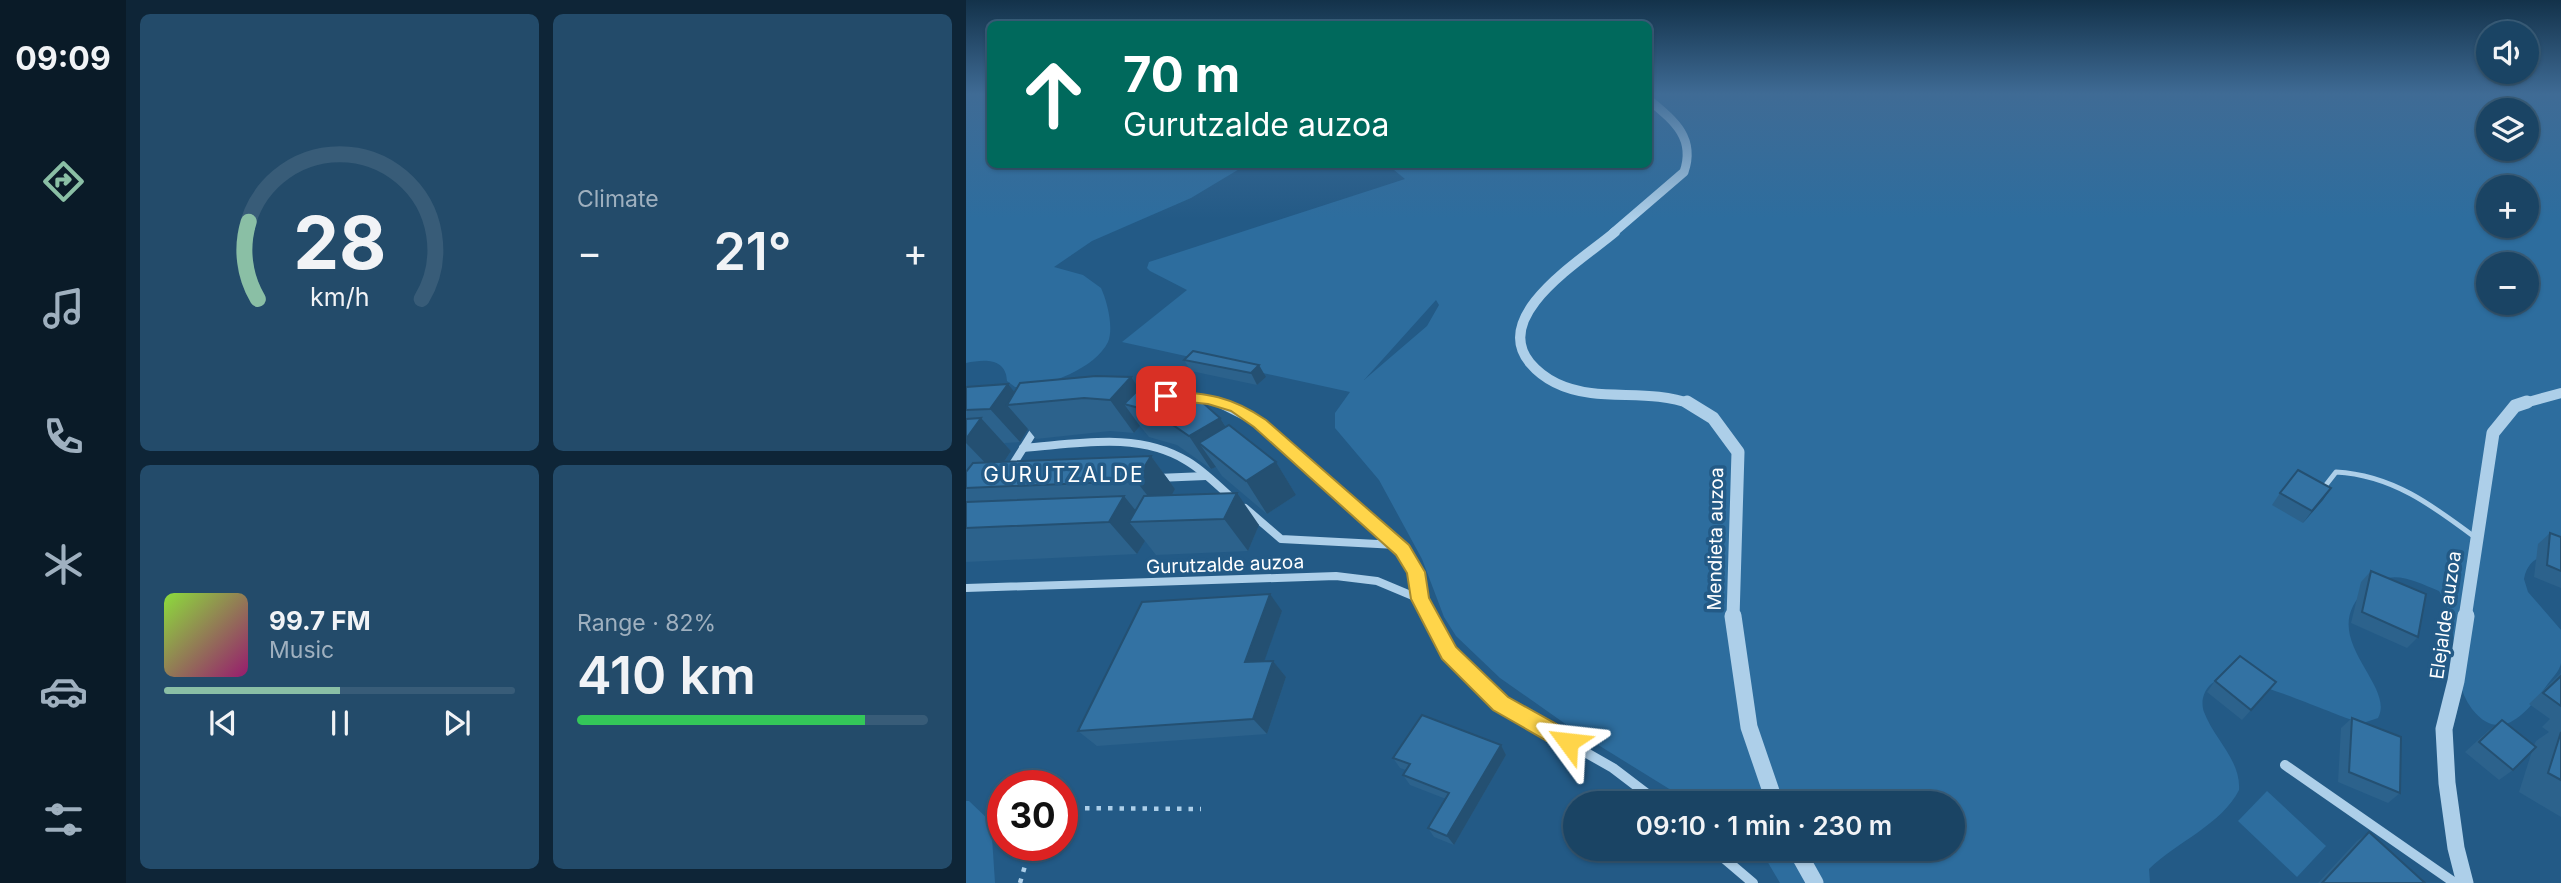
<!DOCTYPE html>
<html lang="en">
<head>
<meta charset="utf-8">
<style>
  body { margin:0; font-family:Inter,sans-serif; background:#234b6a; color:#f1f3f6; height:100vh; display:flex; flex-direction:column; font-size:26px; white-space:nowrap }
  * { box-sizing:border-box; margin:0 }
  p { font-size:23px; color:#9fb0bf }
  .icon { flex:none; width:38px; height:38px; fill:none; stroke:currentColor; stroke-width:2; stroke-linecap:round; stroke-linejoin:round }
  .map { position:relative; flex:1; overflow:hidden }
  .sheet { display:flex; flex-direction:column; gap:14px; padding:14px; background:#0e2537; width:840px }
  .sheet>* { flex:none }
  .hud { position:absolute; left:21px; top:21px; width:665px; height:147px; border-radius:10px; box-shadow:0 2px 5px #0004,0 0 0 2px #385c78; background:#00695c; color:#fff; overflow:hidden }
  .controls { position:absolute; left:1510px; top:21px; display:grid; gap:14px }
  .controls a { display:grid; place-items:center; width:63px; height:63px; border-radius:50%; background:#1a4464; box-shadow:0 2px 5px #0004,0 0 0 2px #385c78; font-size:35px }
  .speed { position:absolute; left:21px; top:770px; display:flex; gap:14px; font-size:35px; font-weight:700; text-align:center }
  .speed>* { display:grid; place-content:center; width:91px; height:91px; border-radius:50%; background:#1a4464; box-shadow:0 2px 5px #0004,0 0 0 2px #385c78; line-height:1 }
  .speed .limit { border:10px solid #d22; background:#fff; color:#111 }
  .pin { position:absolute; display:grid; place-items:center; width:60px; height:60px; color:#fff; margin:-30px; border-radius:14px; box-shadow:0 4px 10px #0006 }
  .me { position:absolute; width:77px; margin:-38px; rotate:300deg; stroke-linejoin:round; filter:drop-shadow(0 0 5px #0008) }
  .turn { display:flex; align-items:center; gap:24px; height:147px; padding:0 21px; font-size:32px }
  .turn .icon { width:91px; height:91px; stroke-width:2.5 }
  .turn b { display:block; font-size:49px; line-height:60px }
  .big { font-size:52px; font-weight:600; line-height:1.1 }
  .sheet .card { flex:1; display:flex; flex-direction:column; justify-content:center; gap:10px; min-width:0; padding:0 24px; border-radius:10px; background:#234b6a }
  .sheet .dial { align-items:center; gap:0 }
  .dial svg { height:182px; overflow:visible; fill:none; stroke:#385c78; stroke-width:7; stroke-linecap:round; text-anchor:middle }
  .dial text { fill:#f1f3f6; stroke:none }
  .song { display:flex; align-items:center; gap:21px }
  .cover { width:84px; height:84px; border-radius:10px; background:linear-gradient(135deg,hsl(90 70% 55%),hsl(320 70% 35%)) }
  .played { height:7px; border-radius:4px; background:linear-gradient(90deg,#8abfa5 50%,#385c78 50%) }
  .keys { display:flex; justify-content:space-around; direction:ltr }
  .heat { display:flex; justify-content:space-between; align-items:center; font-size:38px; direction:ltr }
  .charge { height:10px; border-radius:5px; background:linear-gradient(90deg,#34c759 82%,#385c78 0) }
  .sheet .tiles { flex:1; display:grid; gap:14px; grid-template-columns:repeat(2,1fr) }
  .trip { position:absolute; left:597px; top:791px; width:402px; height:70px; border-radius:35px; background:#1a4464; box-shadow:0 2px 5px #0004,0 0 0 2px #385c78; font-weight:600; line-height:70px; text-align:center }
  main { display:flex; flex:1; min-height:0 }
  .tab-bar { display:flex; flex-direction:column; width:126px; justify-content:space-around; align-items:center; background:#0a1b28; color:#9fb0bf }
  .tab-bar .icon { width:49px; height:49px }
  .tab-bar .active { color:#8abfa5 }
  .tab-bar b { font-size:32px; color:#f1f3f6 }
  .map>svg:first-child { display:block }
</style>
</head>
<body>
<main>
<nav class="tab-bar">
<b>09:09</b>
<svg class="icon active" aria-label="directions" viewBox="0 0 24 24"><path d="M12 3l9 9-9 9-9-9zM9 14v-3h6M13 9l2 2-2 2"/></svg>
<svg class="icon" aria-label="music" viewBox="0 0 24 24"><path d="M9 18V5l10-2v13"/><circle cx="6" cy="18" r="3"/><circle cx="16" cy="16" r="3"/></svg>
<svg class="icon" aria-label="phone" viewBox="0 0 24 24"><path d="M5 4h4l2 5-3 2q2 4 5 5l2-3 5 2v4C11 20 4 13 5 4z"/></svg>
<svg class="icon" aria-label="climate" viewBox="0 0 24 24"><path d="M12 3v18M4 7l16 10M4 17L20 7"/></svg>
<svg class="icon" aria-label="car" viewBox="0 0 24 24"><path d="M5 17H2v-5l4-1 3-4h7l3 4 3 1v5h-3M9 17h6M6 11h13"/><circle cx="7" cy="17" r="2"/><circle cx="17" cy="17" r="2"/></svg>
<svg class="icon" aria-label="filters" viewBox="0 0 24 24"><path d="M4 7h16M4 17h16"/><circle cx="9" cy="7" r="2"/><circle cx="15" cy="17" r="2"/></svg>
</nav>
<section class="sheet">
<div class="tiles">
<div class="card dial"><svg viewBox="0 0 100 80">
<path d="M14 69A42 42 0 1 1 86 69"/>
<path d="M14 69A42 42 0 0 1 10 35" stroke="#8abfa5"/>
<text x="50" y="56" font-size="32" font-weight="700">28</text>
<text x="50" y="72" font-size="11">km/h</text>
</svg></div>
<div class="card"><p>Climate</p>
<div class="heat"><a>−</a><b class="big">21°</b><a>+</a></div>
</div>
<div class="card">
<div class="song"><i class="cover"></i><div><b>99.7 FM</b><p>Music</p></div></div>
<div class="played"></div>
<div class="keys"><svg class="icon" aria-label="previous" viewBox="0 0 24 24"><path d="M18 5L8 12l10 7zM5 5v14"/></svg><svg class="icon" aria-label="pause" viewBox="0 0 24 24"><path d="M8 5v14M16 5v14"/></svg><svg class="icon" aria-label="next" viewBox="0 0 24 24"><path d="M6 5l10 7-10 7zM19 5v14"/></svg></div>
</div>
<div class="card"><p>Range · 82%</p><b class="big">410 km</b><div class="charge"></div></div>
</div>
</section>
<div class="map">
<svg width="1595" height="883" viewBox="0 0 1595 883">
  <rect width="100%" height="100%" fill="#235a86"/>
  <g fill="#2d6d9e" fill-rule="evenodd">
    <path d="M0,95H24V164L280,165L225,198L126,241L88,267L117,275L135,288C141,301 148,328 142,342C129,369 77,389 49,387L41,381C40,358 19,359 0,363Z"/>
    <path d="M683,95H1595V552C1576,555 1562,558 1558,579L1562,592L1595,630C1595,641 1595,653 1595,663C1594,671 1585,679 1581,685C1562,711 1535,746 1506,709C1481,676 1496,625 1473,591C1448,581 1426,568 1403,587C1345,635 1431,684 1412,718L1397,723L1386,720C1359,711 1281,676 1257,679C1241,681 1233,698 1238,712C1248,739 1275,760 1273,790C1256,824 1211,842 1183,869L1184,883H814L794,849H987V803H726L608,730L534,678L490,636L478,617L456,559L413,480L369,428V413L384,392L156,342L221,290L184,271L181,268L183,262L439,179L422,165L682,164ZM1522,110H1561V149H1522ZM1522,187H1561V226H1522ZM1522,264H1561V303H1522ZM470,300L473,305L461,326L398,380Z"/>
    <path d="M1301,791L1360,846L1331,877L1272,821Z"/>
    <path d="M0,801H3L25,822L29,883H0Z"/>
  </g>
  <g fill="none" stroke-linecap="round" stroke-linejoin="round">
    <g stroke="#adcfe9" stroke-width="4.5" stroke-dasharray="4.5 7" stroke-linecap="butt">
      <path d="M96,808L235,809"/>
      <path d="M54,883L65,845"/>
    </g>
    <path stroke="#adcfe9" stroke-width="5" d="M1356,490L1370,472C1426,475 1466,505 1510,538"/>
    <path stroke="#adcfe9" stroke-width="6" d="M218,397L256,404"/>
    <g stroke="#adcfe9" stroke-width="8">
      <path d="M250,402L294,424L437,550C450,572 452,595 464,618"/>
      <path d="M57,448C111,444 172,431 221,461C238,471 252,486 267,499"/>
      <path d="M44,469L71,426"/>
      <path d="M191,478L240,476"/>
      <path d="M279,508L315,539L431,545"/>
      <path d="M0,588L370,576L411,581L454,599"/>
    </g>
    <g stroke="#adcfe9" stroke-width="10">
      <path d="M463,616L483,653L535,704L647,768L693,803"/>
      <path d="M1319,765L1489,883"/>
      <path d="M747,849L787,883"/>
    </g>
    <path stroke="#adcfe9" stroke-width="9" d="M647,233L718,172C730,137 707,120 682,99"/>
    <g stroke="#adcfe9" stroke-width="10">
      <path d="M649,232C616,260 524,315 564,363C580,382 601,390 625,393C658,397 693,392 725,404"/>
      <path d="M1555,404L1595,393"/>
    </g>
    <g stroke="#adcfe9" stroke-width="13">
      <path d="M721,402L747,418L772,452L767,618"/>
      <path d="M1499,618L1527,433L1549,406L1561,402"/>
    </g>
    <g stroke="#adcfe9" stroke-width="17">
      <path d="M767,616L783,727L809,803"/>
      <path d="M830,849L849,883"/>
      <path d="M1499,883L1490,848L1481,783L1478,729L1490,681L1500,616"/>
    </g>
  </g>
  <g fill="#2c628c">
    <path d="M218,360L300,377L291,385L225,371Z"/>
    <path d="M0,387L49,392L173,389L254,418L260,427L310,462L330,495L301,514L256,476L250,467L245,469L211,445L183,437L174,426L168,433L144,431L70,439L62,429L54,442L38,443L45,451L38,462L185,456L209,489L206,495L293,525L282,551L190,555L179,541L171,554L0,562Z"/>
    <path d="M1365,488L1337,523L1306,505L1314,493Z"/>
    <path d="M1584,533L1595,537V588L1568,577L1572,544Z"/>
    <path d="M1405,571L1452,637L1441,648L1385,623L1395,582Z"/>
    <path d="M316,611L298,661H307L320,677L301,734L131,746L112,731Z"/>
    <path d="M1595,673V817L1553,792L1566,751L1547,770L1533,780L1499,752L1522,731L1536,720L1568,745L1570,741L1583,732L1576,727L1584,719L1563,704Z"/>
    <path d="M1249,681L1310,682L1276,720L1241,692Z"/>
    <path d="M1386,718L1434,793L1422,803L1372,782L1375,728Z"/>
    <path d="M535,745L540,755L488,845L468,837L462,828L480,799L444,785L437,775L440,770L434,768L427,758Z"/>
    <path d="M1403,832L1459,883H1352L1391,841Z"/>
  </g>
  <g fill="#245072">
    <path d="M293,365L300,377L291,385L285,373Z"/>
    <path d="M165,377L188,410L158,404L174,426L168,433L144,400Z"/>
    <path d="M42,384L58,404L41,405L62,429L54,442L24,409Z"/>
    <path d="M15,418L45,451L30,474L0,443V439Z"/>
    <path d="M254,418L275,451L233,443L250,467L245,469L223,436Z"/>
    <path d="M185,456L209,489L196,514L170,481Z"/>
    <path d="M310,462L330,495L301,514L280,481Z"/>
    <path d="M1365,488L1357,500L1337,523L1346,511Z"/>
    <path d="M271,493L293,525L282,551L258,519Z"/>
    <path d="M158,496L179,522H163L179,541L171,554L143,522Z"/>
    <path d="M304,594L316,611L292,679L279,662Z"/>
    <path d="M307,661L320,677L301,734L287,719Z"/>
    <path d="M535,745L540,755L488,845L481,836Z"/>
  </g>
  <g fill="#3372a3" stroke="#245072" stroke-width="2">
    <path d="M227,351L293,365L285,373L218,360Z"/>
    <path d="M130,376L165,377L144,400L118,398L41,405L54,383Z"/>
    <path d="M181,381L210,389L236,402L254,418L223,436L188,412L158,404Z"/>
    <path d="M42,384L24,409L0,410V387Z"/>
    <path d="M15,418L0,439V419Z"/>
    <path d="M263,425L310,462L280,481L233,443Z"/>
    <path d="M185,456L170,481L0,488V472L7,463Z"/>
    <path d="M1332,470L1365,488L1346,511L1314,493Z"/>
    <path d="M271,493L258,519L163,522L178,496Z"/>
    <path d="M158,496L143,522L0,528V502Z"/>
    <path d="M1584,533L1595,537V571L1581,565Z"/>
    <path d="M1405,571L1460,594L1452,637L1396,612Z"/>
    <path d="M304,594L279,662L307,661L287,719L112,731L176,602Z"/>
    <path d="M1274,656L1310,682L1285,710L1249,681Z"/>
    <path d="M1595,676V706L1577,693Z"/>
    <path d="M456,715L535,745L481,836L462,828L483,793L437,775L444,764L427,758Z"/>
    <path d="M1386,718L1435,737L1434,793L1383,772Z"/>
    <path d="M1536,720L1570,747L1547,770L1513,742Z"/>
    <path d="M1595,732V780L1582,773Z"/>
    <path d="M1403,832L1459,883H1356Z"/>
  </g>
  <linearGradient id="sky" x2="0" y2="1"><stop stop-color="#13324a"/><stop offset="0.43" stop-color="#3f6b95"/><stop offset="1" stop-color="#3f6b95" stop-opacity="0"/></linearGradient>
  <rect width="1595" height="219" fill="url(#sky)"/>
  <path fill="#ffd54a" stroke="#a68a30" stroke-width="2" d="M200,391C241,393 265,396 300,420L443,545L459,572L463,598L490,647L542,697L610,735L613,742L610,749L602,752L595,749L527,710L476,659L445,599L441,573L430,555L288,427L265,411L242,404L194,399V392Z"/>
  <g text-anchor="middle" stroke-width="7" stroke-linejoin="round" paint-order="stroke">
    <g font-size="19" fill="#fff" stroke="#235a86">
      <text transform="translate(749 539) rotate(-89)" y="7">Mendieta auzoa</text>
      <text transform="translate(259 564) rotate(-2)" y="7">Gurutzalde auzoa</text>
      <text transform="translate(1479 615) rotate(-82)" y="7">Elejalde auzoa</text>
    </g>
    <g font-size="21" letter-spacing="2" fill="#fff" stroke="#235a86">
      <text x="98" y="482">GURUTZALDE</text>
    </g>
  </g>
</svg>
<div class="controls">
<a><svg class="icon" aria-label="sound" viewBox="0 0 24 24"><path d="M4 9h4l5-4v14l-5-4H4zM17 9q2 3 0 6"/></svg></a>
<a><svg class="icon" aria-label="layers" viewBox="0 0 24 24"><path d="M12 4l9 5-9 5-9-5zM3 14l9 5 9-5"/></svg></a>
<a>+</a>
<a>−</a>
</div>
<div class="speed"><div class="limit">30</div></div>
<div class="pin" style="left:200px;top:396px;background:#d93025"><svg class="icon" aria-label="arrive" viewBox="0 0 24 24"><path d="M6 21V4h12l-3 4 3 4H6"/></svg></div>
<svg class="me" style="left:602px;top:742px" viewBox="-20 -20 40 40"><path d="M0-17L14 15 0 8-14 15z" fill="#ffd54a" stroke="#fff" stroke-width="4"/></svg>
<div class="trip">09:10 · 1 min · 230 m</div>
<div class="hud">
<div class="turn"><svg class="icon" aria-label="ahead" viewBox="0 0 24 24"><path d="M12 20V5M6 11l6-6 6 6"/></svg><div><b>70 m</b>Gurutzalde auzoa</div></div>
</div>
</div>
</main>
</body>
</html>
